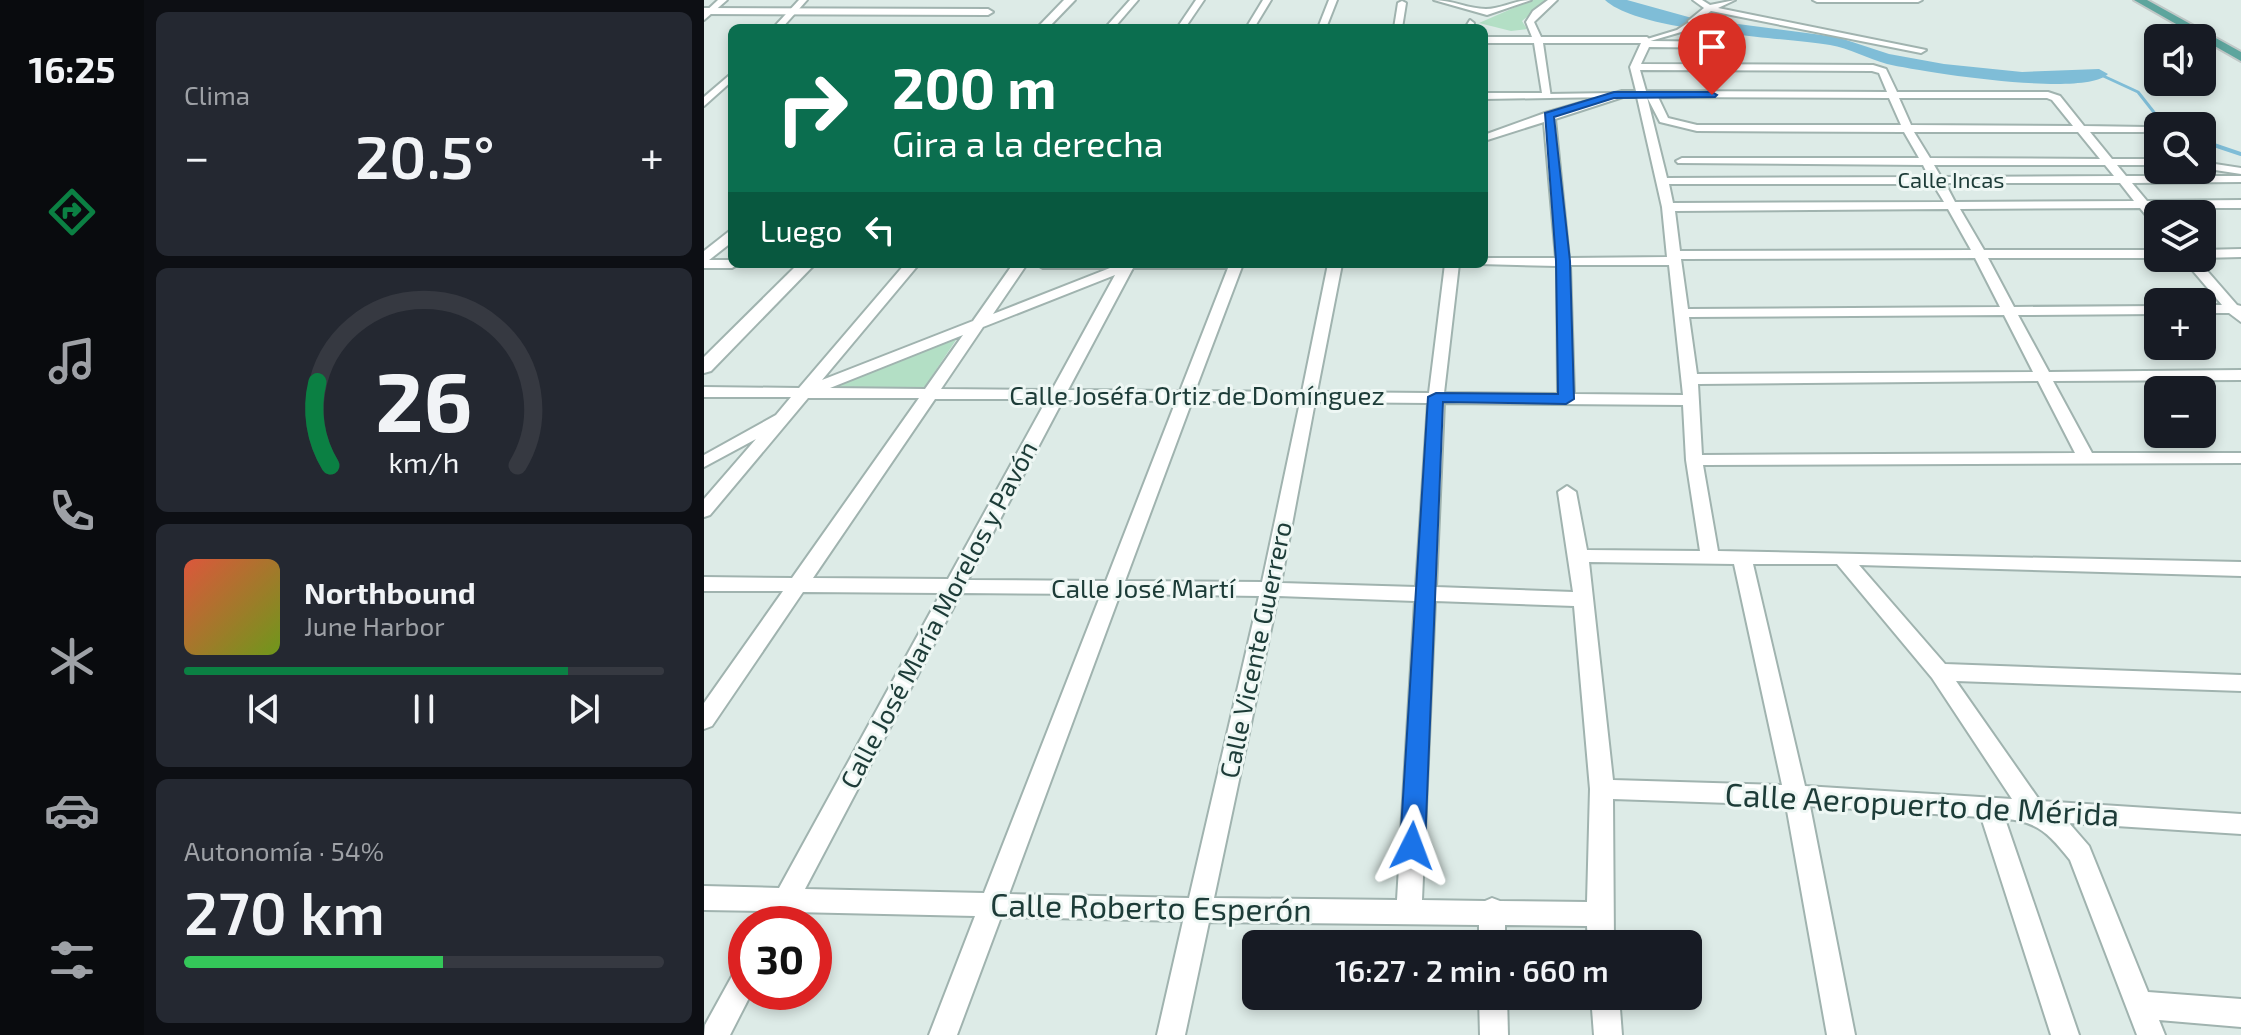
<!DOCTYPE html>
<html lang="es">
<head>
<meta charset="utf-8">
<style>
  body { margin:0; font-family:"Exo 2",sans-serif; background:#242831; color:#f1f3f6; height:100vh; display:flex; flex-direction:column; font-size:30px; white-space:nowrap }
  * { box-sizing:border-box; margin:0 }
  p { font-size:26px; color:#9ea1a6 }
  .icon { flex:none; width:44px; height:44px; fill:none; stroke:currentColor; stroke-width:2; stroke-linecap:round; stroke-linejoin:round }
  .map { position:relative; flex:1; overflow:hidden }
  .details { display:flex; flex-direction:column; gap:12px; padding:12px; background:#0d0f14; width:560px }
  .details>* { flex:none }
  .top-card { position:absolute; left:24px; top:24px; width:760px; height:244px; border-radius:12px; box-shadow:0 4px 12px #0003; background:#0b6e4f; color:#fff; overflow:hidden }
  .controls { position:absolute; left:1440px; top:24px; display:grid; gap:16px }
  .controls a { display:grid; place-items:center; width:72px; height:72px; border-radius:12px; background:#171b24; box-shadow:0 4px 12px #0003; font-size:40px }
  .speed { position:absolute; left:24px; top:906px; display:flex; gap:16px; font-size:40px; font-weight:700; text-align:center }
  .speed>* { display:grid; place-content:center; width:104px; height:104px; border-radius:50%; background:#171b24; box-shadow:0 4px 12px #0003; line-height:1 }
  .speed .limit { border:12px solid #d22; background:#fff; color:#111 }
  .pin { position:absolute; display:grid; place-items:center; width:68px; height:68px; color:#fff; margin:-82px -34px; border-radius:50% 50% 50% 0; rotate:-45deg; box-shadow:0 0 8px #0007 }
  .pin .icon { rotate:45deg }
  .me { position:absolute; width:88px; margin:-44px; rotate:3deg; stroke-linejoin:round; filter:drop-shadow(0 0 6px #0008) }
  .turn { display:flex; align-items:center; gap:28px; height:168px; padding:0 32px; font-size:36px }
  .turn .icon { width:104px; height:104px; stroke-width:2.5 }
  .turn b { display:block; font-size:56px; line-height:68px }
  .then { display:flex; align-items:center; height:76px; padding:0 32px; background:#0003; gap:16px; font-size:30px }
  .big { font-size:60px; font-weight:600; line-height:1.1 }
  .details .widget { flex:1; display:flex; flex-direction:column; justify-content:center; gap:12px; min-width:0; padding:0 28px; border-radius:12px; background:#242831 }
  .details .dial { align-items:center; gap:0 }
  .dial svg { height:208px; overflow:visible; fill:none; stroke:#363941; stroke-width:7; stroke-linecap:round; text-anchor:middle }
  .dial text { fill:#f1f3f6; stroke:none }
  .song { display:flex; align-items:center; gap:24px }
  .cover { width:96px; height:96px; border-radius:12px; background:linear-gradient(135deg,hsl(10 70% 55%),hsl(80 70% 35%)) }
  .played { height:8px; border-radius:4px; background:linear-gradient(90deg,#0b8043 80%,#363941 80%) }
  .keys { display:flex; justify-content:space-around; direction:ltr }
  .heat { display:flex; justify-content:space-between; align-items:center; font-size:44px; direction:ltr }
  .charge { height:12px; border-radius:6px; background:linear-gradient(90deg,#34c759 54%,#363941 0) }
  .trip { position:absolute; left:538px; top:930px; width:460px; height:80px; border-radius:12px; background:#171b24; box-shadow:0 4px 12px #0003; font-weight:600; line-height:80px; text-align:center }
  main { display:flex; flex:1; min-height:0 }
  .menu { display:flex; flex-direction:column; width:144px; justify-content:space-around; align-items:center; background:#090b0e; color:#9ea1a6 }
  .menu .icon { width:56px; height:56px }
  .menu .current { color:#0b8043 }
  .menu b { font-size:36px; color:#f1f3f6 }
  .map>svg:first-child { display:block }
</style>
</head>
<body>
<main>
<nav class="menu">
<b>16:25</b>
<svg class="icon current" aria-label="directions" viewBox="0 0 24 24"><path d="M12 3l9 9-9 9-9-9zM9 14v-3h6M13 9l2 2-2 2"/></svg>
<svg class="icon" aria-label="music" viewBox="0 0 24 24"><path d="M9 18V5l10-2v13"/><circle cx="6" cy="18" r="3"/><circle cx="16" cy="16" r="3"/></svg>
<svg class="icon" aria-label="phone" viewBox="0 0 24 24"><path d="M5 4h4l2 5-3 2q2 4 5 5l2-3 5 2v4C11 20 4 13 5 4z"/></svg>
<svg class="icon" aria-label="climate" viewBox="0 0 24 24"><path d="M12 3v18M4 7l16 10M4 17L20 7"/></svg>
<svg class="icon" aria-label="car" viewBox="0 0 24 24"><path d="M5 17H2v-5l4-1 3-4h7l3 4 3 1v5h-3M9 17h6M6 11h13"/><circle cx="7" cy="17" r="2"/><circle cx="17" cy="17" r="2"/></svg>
<svg class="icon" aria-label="filters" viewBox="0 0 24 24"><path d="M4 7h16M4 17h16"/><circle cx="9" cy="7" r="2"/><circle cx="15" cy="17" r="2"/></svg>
</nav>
<section class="details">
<div class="widget"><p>Clima</p>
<div class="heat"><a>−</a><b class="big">20.5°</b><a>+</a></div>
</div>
<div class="widget dial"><svg viewBox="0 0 100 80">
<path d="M14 69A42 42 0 1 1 86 69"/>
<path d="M14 69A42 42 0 0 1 9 37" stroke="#0b8043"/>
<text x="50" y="56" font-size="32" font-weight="700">26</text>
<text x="50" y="72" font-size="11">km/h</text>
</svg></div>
<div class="widget">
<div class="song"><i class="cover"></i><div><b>Northbound</b><p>June Harbor</p></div></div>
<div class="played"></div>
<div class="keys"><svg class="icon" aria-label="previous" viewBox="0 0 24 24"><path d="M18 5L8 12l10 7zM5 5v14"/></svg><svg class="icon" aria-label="pause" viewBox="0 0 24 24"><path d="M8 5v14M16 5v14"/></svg><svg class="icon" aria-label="next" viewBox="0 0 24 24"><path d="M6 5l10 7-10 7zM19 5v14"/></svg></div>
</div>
<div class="widget"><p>Autonomía · 54%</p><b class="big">270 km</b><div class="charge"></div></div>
</section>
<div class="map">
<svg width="1537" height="1035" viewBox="0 0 1537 1035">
  <rect width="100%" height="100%" fill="#ddebe7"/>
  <g fill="#b3dfc5">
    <path d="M828,0H844L818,21L823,29L807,31L775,23Z"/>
    <path d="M254,337L220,388H125Z"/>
  </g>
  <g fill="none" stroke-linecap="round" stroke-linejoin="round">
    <path stroke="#7fbdd7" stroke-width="3" d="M1395,74L1434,92L1456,120"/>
    <g stroke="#7fbdd7" stroke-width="4">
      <path d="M1455,118L1460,126"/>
      <path d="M1498,141L1537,154"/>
    </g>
    <path fill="#7fbdd7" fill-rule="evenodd" d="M901,0H923L988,18L1133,37L1185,54L1240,64L1318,72L1395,69L1404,74C1381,98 1218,72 1183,64C1164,59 1145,48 1126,45C1076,37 935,32 901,0Z"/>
    <defs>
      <g id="pedestrian">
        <path d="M985,22L990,23L977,32L943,42L940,40L973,30Z"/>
        <path d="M910,93H913V97L843,98L839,96L843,94Z"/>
      </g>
      <g id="minor">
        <path d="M14,0H23L0,20V13Z"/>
        <path d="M95,0H103L78,28H69Z"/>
        <path d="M426,0H434L410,28H401Z"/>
        <path d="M492,0H500L481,28H473Z"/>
        <path d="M559,0H567L550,28H542Z"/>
        <path d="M625,0H633L622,28H614Z"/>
        <path d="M730,0C748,0 765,9 782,9C797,9 811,0 827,0L783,15Z"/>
        <path d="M844,0H853L830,22L837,37H943L947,41L1032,42L1036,45L1032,48L945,47L937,64L1169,65L1182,69L1193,92H1344L1356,96L1380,126L1443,127V131L1439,132H1386L1408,159H1454V165H1413L1422,176H1537V182L1428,183L1443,201L1537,200V208H1449L1454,214V226L1450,225L1436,208L1256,209L1280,250H1454V258H1284L1310,307L1454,306V314L1314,315L1345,372L1537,370V380L1349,381L1388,453H1537V463L999,465L1014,551L1537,562V576L1155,565L1241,664L1537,675V691L1252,681L1336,801L1537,814V834L1365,823L1385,846L1444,992L1537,999V1027L1455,1020L1461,1035H1433L1366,860C1346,835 1334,821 1301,819L1375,1035H1347L1277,817L1106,806L1151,1035H1123L1082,805L909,799L910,944H884L883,926L801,925V944H775V925L505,922L481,1035H453L479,921L297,917L253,1035H225L271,916L89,912L83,924H56L62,911L0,910V886L75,888L237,593L99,592L8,726L0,729V703L79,591H0V577L88,578L215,398H104L6,515L0,517V499L52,439L0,467V455L72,415L87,397H0V387L95,388L201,264H215L118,380L269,321L309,264H323L289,314L406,268H339L332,264H539L491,391L598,392L624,264H638L613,392L725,393L741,264H755L740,393L854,394L853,266L775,264H780V258H852L840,122L780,141V135L841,113L918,91H932L926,67L937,43H839L847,98L780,99V93H838L830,43H780V37H828L822,22L829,11ZM936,70L1168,71L1175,73L1183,92L942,91ZM919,97H933L958,207L963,257L865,258L851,119ZM943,97L956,122L993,131L1200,132L1215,158H978L972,161L974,163L1219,165L1225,177L963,178ZM954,97L1185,98L1197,125H993L964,118ZM1195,98H1343L1348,100L1369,126L1207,125ZM1210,132H1374L1396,159L1226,158ZM1230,165H1401L1410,176L1237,177ZM1241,183H1416L1430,201L1251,202ZM965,184H1229L1240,202L969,203ZM1244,209L1267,250L976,251L971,211ZM1271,258L1296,307L984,309L977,259ZM866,265H965L979,395L870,394ZM429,268H524L476,391L364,390ZM411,275L348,390L237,389L279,327ZM1300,315L1329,372L993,374L985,317ZM259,335L221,389L126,388ZM1334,381L1371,453L998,455L994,384ZM231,399H343L244,579L109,578ZM359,400L472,401L402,581L264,580ZM488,401L596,402L558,582L421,581ZM611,402L724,403L712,587L577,583ZM740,403L979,405L982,460L996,551L883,550L872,492L863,486L854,492L869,592L732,587ZM885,562L1030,564L1078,785L909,780ZM1049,564H1133L1228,678L1308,799L1101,786ZM257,593L397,594L280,893L101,889ZM416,594L555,596L485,898L305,894ZM574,596L711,601L693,900L510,898ZM731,601L870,606L886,789L883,902L796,901L788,898L781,901L718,900Z"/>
        <path d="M989,0H998L1006,5L1031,0L1014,8L1222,50L1217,53L1007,11L987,26L984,21L1000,8Z"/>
        <path d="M1109,0H1218L1214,2H1113Z"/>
        <path d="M698,1L702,3L698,28H690L694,3Z"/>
        <path d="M766,20L770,23L769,28H761Z"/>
        <path d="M28,73V81L0,106V97Z"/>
        <path d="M1498,162L1537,168V174L1498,168Z"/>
        <path d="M1537,249V257L1498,258V250Z"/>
        <path d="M1478,258H1492L1533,305L1537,306V322L1525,313H1498V305H1518Z"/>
        <path d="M0,260H28V264H35L28,268H0Z"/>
        <path d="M42,963V992H48L26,1035H0L1,1025L33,967Z"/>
        <path d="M775,996H803L804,1035H776Z"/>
        <path d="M887,996H915L918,1035H890Z"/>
      </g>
      <g id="tertiary">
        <path d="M360,0H371L344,28H333Z"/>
        <path d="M0,8L284,9L289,12L284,15L0,14Z"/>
        <path d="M28,229V242L0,264V251Z"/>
        <path d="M94,264H111L7,371L0,373V357Z"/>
      </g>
      <path id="primary" d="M1430,0H1443L1537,52V61Z"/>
    </defs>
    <use href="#pedestrian" stroke="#a0b3af" stroke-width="4"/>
    <use href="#minor" stroke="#a0b3af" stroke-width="4"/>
    <use href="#tertiary" stroke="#a0b3af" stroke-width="4"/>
    <use href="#primary" stroke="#c0c8c7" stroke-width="4"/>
    <use href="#pedestrian" fill="#fff" fill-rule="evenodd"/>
    <use href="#minor" fill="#fff" fill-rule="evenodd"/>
    <use href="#tertiary" fill="#fff" fill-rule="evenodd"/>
    <use href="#primary" fill="#5da59d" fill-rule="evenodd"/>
  </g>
  <path fill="#1a73e8" stroke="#114b97" stroke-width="2" d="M1008,92L1013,95L1011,97L910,98L850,117L866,261L870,399L862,404L739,402L721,846L717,854L708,857L700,854L696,846L724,397L732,393L854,394L852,261L841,113L910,92Z"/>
  <g text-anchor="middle" stroke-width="6" stroke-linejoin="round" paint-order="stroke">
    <g font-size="22" fill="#1d3c38" stroke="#eef7f4">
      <text x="1247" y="188">Calle Incas</text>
    </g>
    <g font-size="26" fill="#1d3c38" stroke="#eef7f4">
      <text x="493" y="405">Calle Joséfa Ortiz de Domínguez</text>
      <text x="439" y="598">Calle José Martí</text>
      <text transform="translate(235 615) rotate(-62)" y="9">Calle José María Morelos y Pavón</text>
      <text transform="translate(552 650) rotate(-78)" y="9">Calle Vicente Guerrero</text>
    </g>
    <g font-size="32" fill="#1d3c38" stroke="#eef7f4">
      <text transform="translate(1218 805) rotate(3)" y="11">Calle Aeropuerto de Mérida</text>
      <text transform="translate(447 908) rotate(1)" y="11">Calle Roberto Esperón</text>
    </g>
  </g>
</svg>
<div class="controls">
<a><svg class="icon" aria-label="sound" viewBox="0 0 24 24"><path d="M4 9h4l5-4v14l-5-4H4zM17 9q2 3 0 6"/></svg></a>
<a><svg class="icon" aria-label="search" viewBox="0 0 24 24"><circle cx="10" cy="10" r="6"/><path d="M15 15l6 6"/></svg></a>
<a><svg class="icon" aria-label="layers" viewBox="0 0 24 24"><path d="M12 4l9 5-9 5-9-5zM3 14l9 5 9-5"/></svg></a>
<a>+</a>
<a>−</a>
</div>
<div class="speed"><div class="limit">30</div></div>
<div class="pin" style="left:1008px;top:95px;background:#d93025"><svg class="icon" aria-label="arrive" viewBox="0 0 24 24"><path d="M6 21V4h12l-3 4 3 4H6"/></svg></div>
<svg class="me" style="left:708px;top:846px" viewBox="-20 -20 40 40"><path d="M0-17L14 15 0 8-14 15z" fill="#1a73e8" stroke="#fff" stroke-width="4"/></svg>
<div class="trip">16:27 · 2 min · 660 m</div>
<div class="top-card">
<div class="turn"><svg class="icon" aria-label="right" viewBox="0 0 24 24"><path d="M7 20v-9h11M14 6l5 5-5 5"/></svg><div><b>200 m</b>Gira a la derecha</div></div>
<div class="then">Luego<svg class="icon" aria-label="left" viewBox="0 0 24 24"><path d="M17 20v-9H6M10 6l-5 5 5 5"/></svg></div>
</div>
</div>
</main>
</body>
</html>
